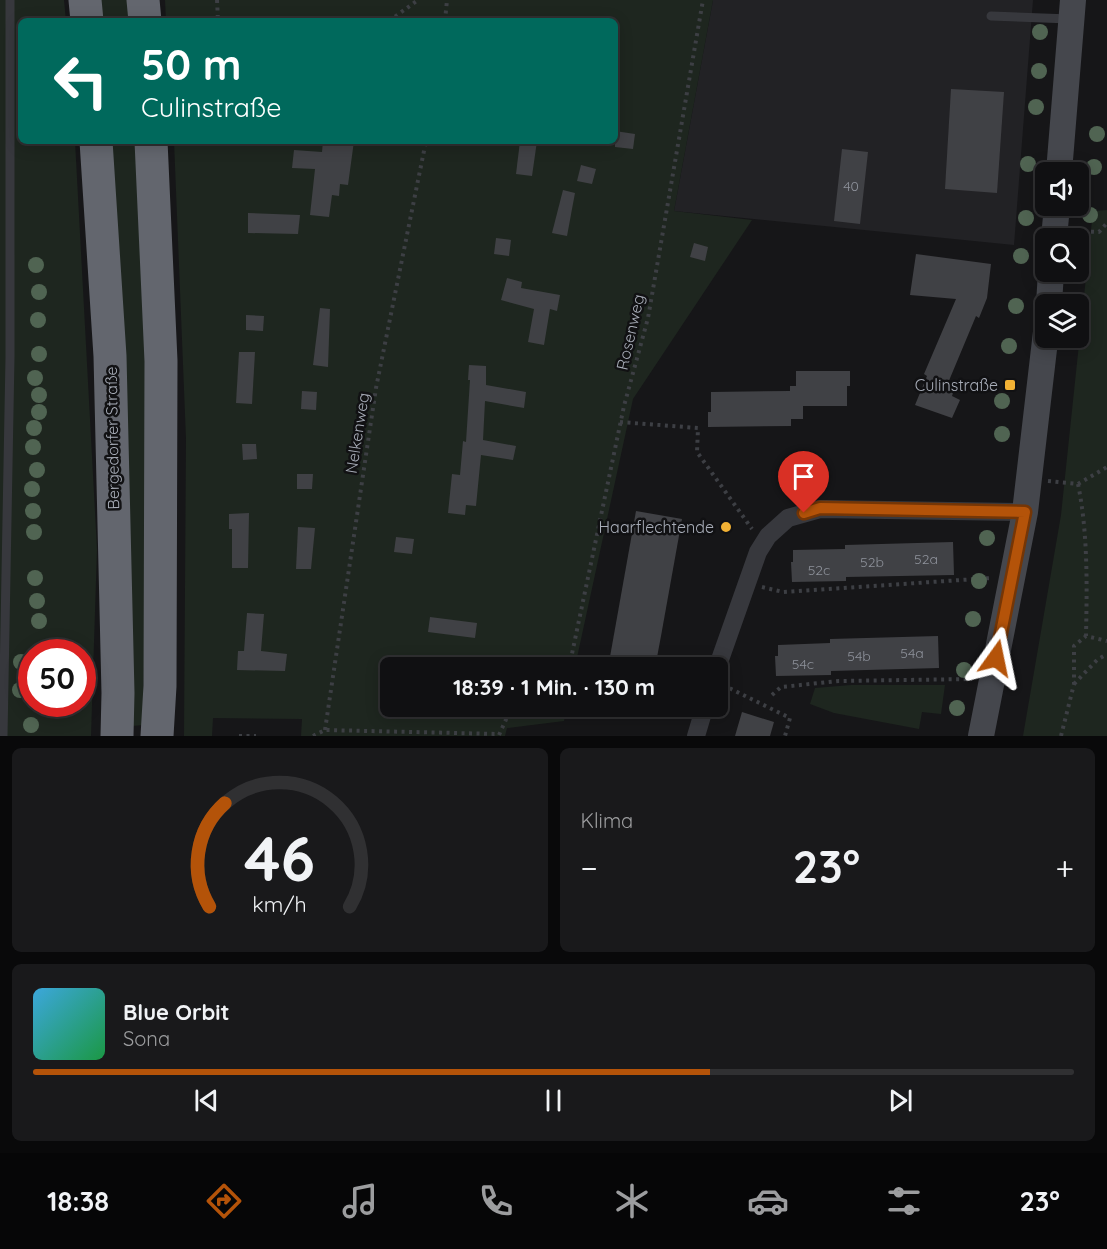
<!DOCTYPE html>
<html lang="de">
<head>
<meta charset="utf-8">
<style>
  body { margin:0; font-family:Quicksand,sans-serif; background:#19191b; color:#f1f3f6; height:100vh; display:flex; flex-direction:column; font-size:22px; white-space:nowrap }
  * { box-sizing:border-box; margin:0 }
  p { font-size:20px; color:#9c9d9f }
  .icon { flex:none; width:33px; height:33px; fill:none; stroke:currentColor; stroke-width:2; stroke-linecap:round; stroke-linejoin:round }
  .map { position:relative; height:736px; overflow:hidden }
  .side { display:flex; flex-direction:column; gap:12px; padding:12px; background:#09090a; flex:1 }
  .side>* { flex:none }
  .hud { position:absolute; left:18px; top:18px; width:600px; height:126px; border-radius:9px; box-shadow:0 3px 15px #0003,0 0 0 2px #303032; background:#00695c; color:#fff; overflow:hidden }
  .buttons { position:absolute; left:1035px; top:162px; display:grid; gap:12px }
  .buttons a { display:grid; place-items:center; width:54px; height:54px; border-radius:9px; background:#101012; box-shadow:0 3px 15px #0003,0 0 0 2px #303032; font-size:30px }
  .speed { position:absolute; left:18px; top:639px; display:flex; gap:12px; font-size:30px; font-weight:700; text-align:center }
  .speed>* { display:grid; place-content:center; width:78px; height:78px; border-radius:50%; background:#101012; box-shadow:0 3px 15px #0003,0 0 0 2px #303032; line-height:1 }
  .speed .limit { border:9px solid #d22; background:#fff; color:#111 }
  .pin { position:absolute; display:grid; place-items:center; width:51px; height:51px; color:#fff; margin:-62px -26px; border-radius:50% 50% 50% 0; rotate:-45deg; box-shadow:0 0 6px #0007 }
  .pin .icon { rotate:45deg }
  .me { position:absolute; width:66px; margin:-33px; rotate:12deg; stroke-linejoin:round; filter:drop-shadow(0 0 4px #0008) }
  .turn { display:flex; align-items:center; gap:21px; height:126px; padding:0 24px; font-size:27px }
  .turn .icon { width:78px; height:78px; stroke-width:2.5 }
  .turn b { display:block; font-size:42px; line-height:51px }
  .big { font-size:45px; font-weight:700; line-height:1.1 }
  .side .widget { flex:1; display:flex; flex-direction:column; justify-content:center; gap:9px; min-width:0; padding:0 21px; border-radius:9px; background:#19191b }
  .side .dial { align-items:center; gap:0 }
  .dial svg { height:156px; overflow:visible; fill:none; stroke:#303032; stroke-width:7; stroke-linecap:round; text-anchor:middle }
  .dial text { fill:#f1f3f6; stroke:none }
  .song { display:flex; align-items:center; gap:18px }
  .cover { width:72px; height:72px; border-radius:9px; background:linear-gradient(135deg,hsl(200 70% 55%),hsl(140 70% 35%)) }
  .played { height:6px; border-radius:3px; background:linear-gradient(90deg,#b45309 65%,#303032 65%) }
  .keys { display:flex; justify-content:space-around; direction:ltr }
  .heat { display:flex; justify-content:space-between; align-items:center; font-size:33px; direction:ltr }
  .side .tiles { flex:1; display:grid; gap:12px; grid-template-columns:1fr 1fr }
  .widget:last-child { grid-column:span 2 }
  .trip { position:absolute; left:380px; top:657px; width:348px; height:60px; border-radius:9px; background:#101012; box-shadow:0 3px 15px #0003,0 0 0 2px #303032; font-weight:700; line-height:60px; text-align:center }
  .menu { display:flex; height:96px; justify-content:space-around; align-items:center; background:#060607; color:#9c9d9f }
  .menu .icon { width:42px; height:42px }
  .menu .current { color:#b45309 }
  .menu b { font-size:27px; color:#f1f3f6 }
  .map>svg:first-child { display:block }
</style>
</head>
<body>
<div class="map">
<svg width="1107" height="736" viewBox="0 0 1107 736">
  <rect width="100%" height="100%" fill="#161618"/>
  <path fill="#222225" d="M713,0H1033L1014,245L674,211Z"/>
  <g fill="#1e261f" fill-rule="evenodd">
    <path d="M0,0H64L66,21H21V141H75L97,549L91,736H0ZM32,652H82V704H32Z"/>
    <path d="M100,0H128L129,21H101Z"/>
    <path d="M165,0H713L674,211L752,220L633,399L575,667L390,668V706L567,707L564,721L507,728L505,736H301L302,719L213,718L212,736H184L186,439L174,141H615V21H166Z"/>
    <path d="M111,141H138L146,307L147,488L143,725L132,726Z"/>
    <path d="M1107,210V736H1023L1061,515L1093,211Z"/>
    <path d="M851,685H945L941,714L922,712L919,729L834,713L810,704L815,688Z"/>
  </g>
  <g fill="#404145">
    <path d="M951,89L1004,92L997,193L945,189Z"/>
    <path d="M615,131L635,134L633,149L615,147Z"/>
    <path d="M323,141H354L348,185L340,184L339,196L332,195L329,217L310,215L315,169L292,168L294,150L322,152Z"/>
    <path d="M520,141H537L532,176L516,174Z"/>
    <path d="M842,149L868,152L860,224L834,221Z"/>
    <path d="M581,165L596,169L592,184L577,181Z"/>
    <path d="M563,190L575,193L567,236L552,233Z"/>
    <path d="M248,213L300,215L298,234L248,233Z"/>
    <path d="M496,238L511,240L509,256L494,254Z"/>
    <path d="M694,243L708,247L705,261L690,257Z"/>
    <path d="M916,254L991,264L987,298L979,318L976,316L948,383L955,387L952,396L960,400L952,418L915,405L927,376L924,374L956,299L910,295Z"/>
    <path d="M507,278L522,282L521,288L560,295L557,311L550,309L544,345L528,342L534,309L501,300Z"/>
    <path d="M320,308L330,309L328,367L313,365Z"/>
    <path d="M246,315L264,316L263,331L246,330Z"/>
    <path d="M239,352H255L252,404L236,403Z"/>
    <path d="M469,365L486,366V385L526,392L524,408L485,401L483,440L516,446L513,460L481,455L476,506L466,505L465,515L448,513L452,474L460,475L463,441L466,442L470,380H468Z"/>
    <path d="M796,371H850V386H847V406H803V419H791V426L708,427V412H711V392L790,391V386H796Z"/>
    <path d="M302,391L317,392L316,410L301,409Z"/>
    <path d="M242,444H256L257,459L243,460Z"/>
    <path d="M297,474H313L312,489H297Z"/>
    <path d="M636,511L682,519L661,636L655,668H608Z"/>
    <path d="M249,513L248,568H232V529H229V514Z"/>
    <path d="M298,527L315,528L311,569H296Z"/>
    <path d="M396,537L414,539L412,554L394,552Z"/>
    <path d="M953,542L954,575L846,577V581L792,582L791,562H793V550L845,549V545Z"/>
    <path d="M247,613L264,614L261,651L287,654L285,671L237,670L238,651H244Z"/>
    <path d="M430,617L477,623L475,638L428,632Z"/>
    <path d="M938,636L939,668L831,671V675L776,676L775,656H778V645L830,643V639Z"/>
    <path d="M742,712L774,722L770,736H735Z"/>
  </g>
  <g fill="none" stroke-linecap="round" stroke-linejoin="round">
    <g stroke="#3d3f44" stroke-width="4" stroke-dasharray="3 4.5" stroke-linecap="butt">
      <path d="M217,0L218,21"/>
      <path d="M389,21L418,0"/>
      <path d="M445,21L447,0"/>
      <path d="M1076,231L1099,232L1107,223"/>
      <path d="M620,422L698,428L697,452L752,529"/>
      <path d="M1048,481L1078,484L1107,467"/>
      <path d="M1078,484C1088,533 1087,586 1086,636"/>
      <path d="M762,587L783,592L991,578"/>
      <path d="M569,668L624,406L648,318L703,0"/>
      <path d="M1074,684L1097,660L1107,654"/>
      <path d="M723,685L790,718L785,736"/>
      <path d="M772,695L781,687L839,681L972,679"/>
      <path d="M670,706L687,709"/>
      <path d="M325,730L376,388L426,141"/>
      <path d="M499,735L508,715L559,711L560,706"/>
      <path d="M239,736H256"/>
      <path d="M313,736L325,730L499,734"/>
      <path d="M1061,736L1074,684V646L1086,636L1107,641"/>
    </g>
    <g stroke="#37383d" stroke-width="9">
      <path d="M991,16L1070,19"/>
      <path d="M3,736L10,357V0"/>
    </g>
    <g stroke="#37383d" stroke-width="18">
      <path d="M717,668L758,552L768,536L788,518L820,509L1025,512"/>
      <path d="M696,736L705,706"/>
    </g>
    <g stroke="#45474d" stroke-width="26">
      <path d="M1059,172L1073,0"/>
      <path d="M1054,238L1057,206"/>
      <path d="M1049,304L1051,272"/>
      <path d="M981,736L1025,512L1046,332"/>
    </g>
    <g stroke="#63666e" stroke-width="33">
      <path d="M85,0L87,21"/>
      <path d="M143,0L145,21"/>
      <path d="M96,141L110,356L118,693L117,736"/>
      <path d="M151,141L161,361L160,686L157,736"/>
    </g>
  </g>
  <g fill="#506452">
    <circle cx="1040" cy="32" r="8"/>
    <circle cx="1039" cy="71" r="8"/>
    <circle cx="1036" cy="107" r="8"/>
    <circle cx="1097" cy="134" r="8"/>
    <circle cx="1028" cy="164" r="8"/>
    <circle cx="1094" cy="167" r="8"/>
    <circle cx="1090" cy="215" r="8"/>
    <circle cx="1026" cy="218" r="8"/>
    <circle cx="1021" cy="256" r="8"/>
    <circle cx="36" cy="265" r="8"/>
    <circle cx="39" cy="292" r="8"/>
    <circle cx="1016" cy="306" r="8"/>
    <circle cx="38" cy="320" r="8"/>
    <circle cx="1009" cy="346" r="8"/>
    <circle cx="39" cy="354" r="8"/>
    <circle cx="35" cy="378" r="8"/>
    <circle cx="39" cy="395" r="8"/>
    <circle cx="1002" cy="401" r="8"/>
    <circle cx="39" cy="412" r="8"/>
    <circle cx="34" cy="428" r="8"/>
    <circle cx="1002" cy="434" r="8"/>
    <circle cx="33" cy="447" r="8"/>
    <circle cx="37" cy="470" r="8"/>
    <circle cx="32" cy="489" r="8"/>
    <circle cx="33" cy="511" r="8"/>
    <circle cx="34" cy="532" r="8"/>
    <circle cx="987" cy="538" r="8"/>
    <circle cx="35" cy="578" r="8"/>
    <circle cx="979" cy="581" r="8"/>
    <circle cx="37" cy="601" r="8"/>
    <circle cx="973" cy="619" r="8"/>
    <circle cx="39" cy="621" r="8"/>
    <circle cx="21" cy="662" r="8"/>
    <circle cx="964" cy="670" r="8"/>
    <circle cx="20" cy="690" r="8"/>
    <circle cx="957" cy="708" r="8"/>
    <circle cx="31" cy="725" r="8"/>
  </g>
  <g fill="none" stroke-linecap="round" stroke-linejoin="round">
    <defs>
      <path id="route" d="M804,513L820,508L1025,512L996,658"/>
    </defs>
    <use href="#route" stroke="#753606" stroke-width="15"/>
    <use href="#route" stroke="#b45309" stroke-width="10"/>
  </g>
  <g fill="#f2b134" stroke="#111113" stroke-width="2">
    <rect x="1004" y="379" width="12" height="12" rx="3"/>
    <circle cx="726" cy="527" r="6"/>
  </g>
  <g text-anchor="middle" stroke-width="5" stroke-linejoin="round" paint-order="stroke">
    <g font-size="14" fill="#8e929b">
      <text x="851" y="191">40</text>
      <text x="926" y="564">52a</text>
      <text x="872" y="567">52b</text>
      <text x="819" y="575">52c</text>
      <text x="912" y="658">54a</text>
      <text x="859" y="661">54b</text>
      <text x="803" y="669">54c</text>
    </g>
    <g font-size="16" fill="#a8adb8" stroke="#111113">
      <text transform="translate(630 332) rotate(-77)" y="6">Rosenweg</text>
      <text transform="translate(357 433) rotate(-81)" y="6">Nelkenweg</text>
      <text transform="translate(112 438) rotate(-91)" y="6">Bergedorfer Straße</text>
    </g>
    <g font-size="16" fill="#a8adb8" stroke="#111113" text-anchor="end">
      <text x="998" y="391">Culinstraße</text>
      <text x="714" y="533">Haarflechtende</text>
    </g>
  </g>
</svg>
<div class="buttons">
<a><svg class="icon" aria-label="sound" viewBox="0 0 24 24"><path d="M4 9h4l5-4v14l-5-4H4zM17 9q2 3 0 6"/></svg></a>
<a><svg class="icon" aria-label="search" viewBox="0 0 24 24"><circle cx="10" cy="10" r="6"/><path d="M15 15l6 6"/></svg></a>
<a><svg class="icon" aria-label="layers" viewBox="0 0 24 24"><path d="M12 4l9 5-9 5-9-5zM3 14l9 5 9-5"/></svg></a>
</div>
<div class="speed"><div class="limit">50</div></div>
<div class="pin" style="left:804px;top:513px;background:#d93025"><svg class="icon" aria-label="arrive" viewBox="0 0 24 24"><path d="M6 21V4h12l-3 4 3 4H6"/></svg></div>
<svg class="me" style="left:996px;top:658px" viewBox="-20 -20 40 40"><path d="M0-17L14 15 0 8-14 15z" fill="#b45309" stroke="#fff" stroke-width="4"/></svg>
<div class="trip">18:39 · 1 Min. · 130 m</div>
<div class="hud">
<div class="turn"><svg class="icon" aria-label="left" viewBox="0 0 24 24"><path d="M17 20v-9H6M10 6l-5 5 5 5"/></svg><div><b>50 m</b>Culinstraße</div></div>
</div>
</div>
<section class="side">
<div class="tiles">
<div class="widget dial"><svg viewBox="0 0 100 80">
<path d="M14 69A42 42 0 1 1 86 69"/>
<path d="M14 69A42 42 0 0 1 22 16" stroke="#b45309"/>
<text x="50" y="56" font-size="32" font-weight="700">46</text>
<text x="50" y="72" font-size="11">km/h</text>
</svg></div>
<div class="widget"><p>Klima</p>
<div class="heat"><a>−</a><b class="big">23°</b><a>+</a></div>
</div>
<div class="widget">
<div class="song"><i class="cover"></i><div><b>Blue Orbit</b><p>Sona</p></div></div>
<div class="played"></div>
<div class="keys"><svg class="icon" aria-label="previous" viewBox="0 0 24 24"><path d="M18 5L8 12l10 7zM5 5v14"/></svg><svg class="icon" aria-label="pause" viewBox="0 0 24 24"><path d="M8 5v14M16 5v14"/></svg><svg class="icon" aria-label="next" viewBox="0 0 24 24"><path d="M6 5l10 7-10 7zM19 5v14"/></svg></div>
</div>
</div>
</section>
<nav class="menu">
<b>18:38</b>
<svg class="icon current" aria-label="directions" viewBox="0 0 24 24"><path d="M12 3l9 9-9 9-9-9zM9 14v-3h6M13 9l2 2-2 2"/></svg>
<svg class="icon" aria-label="music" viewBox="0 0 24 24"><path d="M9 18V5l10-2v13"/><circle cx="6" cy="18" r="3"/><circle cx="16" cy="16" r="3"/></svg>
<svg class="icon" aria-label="phone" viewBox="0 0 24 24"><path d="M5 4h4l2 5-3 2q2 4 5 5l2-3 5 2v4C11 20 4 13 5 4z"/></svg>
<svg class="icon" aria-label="climate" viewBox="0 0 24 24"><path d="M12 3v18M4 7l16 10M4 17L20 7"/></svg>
<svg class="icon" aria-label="car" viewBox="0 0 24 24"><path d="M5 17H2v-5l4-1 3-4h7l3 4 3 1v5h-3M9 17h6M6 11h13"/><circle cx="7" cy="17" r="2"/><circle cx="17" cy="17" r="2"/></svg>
<svg class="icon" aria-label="filters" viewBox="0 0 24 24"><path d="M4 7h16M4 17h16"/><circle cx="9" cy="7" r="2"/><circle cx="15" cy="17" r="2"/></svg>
<b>23°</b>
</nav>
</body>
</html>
